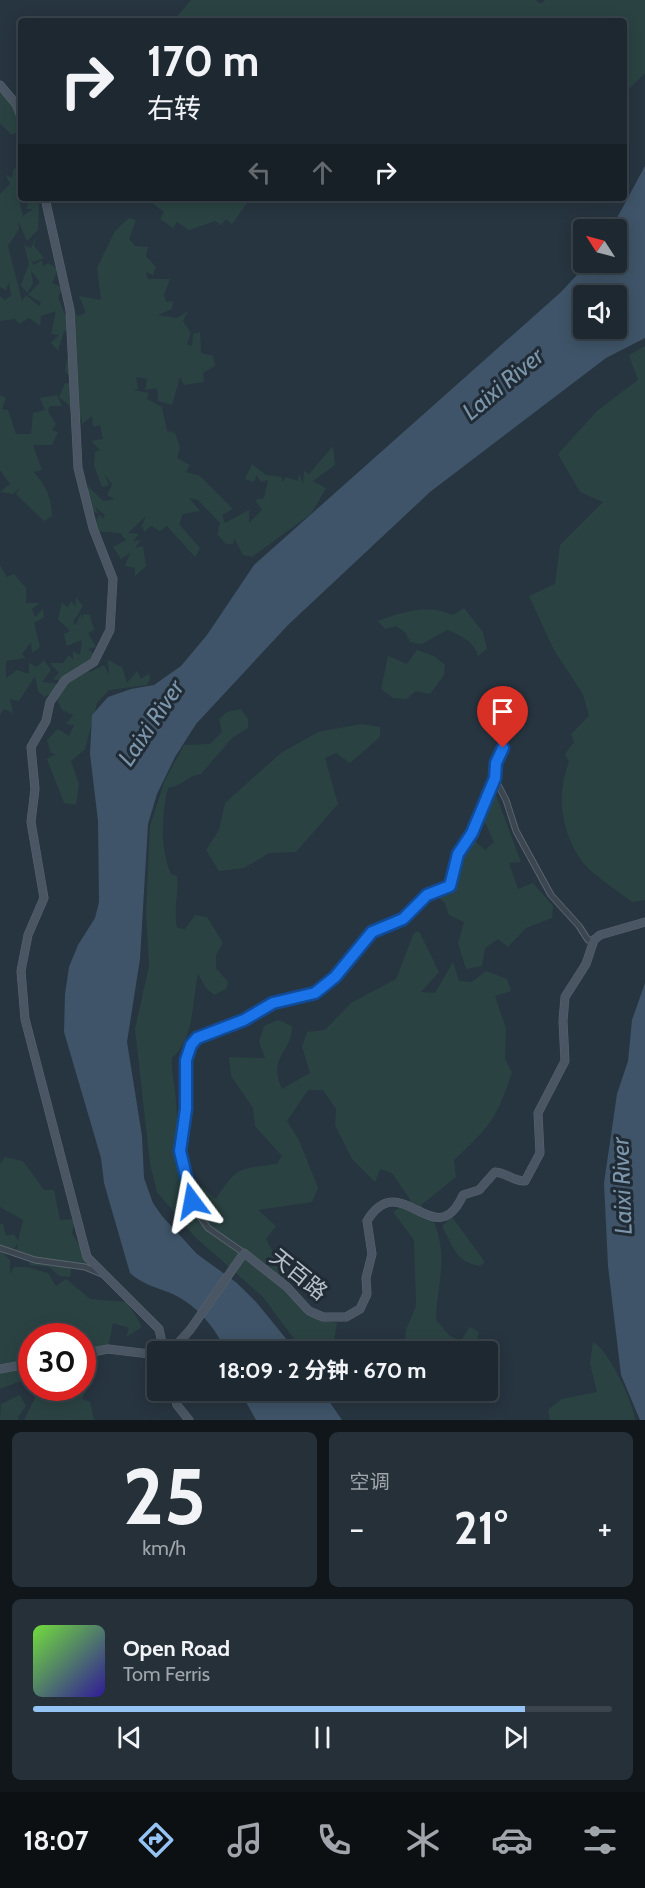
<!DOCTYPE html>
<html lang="zh">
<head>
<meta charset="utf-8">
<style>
  body { margin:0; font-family:Cabin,"Noto Sans SC",sans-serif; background:#253038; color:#f1f3f6; height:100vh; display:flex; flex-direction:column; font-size:22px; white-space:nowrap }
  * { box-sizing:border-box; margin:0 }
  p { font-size:20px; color:#a0a6ab }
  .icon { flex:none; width:33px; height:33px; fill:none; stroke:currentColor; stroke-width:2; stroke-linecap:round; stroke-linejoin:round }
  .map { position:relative; height:1420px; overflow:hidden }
  .details { display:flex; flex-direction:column; gap:12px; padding:12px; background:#10161a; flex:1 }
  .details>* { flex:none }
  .top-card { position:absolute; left:18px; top:18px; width:609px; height:183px; border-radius:6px; box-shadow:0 3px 15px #0003,0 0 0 2px #3b444c; background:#1d2830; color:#f1f3f6; overflow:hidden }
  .needle { width:39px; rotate:306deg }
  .tools { position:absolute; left:573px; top:219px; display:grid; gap:12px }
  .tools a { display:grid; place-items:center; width:54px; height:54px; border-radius:6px; background:#1d2830; box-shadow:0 3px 15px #0003,0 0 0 2px #3b444c; font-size:30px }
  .speed { position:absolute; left:18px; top:1323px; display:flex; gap:12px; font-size:30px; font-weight:700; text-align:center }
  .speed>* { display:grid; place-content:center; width:78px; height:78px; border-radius:50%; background:#1d2830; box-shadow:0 3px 15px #0003,0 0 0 2px #3b444c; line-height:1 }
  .speed .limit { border:9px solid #d22; background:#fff; color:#111 }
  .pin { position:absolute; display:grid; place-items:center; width:51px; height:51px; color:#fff; margin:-62px -26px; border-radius:50% 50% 50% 0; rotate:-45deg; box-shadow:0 0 6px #0007 }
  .pin .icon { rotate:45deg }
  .me { position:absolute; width:66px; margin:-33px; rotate:347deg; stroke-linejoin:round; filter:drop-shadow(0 0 4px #0008) }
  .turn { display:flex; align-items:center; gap:21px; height:126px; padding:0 30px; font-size:27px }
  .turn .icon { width:78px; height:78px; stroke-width:2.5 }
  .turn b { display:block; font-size:42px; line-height:51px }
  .lanes { display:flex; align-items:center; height:57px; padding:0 30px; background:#0003; justify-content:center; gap:30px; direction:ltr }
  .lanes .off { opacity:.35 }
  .big { font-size:45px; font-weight:700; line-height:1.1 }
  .details .widget { flex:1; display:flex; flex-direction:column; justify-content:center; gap:9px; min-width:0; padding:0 21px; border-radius:9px; background:#253038 }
  .details .dial { align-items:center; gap:0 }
  .dial b { font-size:78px; line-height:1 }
  .song { display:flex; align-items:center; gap:18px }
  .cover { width:72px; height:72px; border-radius:9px; background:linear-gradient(135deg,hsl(100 70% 55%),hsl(250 70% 35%)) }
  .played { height:6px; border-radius:3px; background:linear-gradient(90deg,#95c3f3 85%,#3b444c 85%) }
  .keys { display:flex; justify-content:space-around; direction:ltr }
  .heat { display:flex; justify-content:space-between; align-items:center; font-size:33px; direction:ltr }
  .details .tiles { flex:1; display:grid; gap:12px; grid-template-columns:1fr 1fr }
  .widget:last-child { grid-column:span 2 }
  .trip { position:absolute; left:147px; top:1341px; width:351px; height:60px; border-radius:6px; background:#1d2830; box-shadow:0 3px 15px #0003,0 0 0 2px #3b444c; font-weight:700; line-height:60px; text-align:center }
  .menu { display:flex; height:96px; justify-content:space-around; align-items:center; background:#0c1013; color:#a0a6ab }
  .menu .icon { width:42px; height:42px }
  .menu .active { color:#95c3f3 }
  .menu b { font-size:27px; color:#f1f3f6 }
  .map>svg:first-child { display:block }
</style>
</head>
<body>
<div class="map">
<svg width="645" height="1420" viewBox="0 0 645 1420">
  <rect width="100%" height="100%" fill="#273540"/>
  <g fill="#2a4342">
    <path d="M191,0H535L541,4L545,0H645V73L624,94V21H173Z"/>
    <path d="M0,93C12,101 21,115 21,130L12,135L0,123Z"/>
    <path d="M21,167L19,199L23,216L33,209H26L30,199L39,203L38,230L27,241L18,221L19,229L8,246L22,301L26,295L39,306L41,302L28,295L40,282L31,271L33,283L27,293L21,285L29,264L24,245L31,248L36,237L34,246L44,258L34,262L30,259L34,265L42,260L43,267L48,263L58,269L52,283L63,288L58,297L65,315L69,307L78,316L86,313L79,296L101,300L97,268L115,231L129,218L136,220L129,239L135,246L148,247L146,256L156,267L153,275L146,272L148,279H170L164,295L166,302L173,301L172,309L158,315L177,318L188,311L183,321L191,333L187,344L192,346L193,334L200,332L201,353L213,356L215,366L203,373L204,382L184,385L180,377L172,405L158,401L157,388L145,390L147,379L136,377L138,389L134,390L149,393L147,399L162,407L167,431L175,433L180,448L177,458L190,465L186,472L200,476L233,509L222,515L225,523L249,510V523L262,510L255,500L264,498L268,480L261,482L257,475L254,482L245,479L252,464L266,475L282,477V482L286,477L298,481L299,473L303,484L304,471L309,474L333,446L335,465L313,481L326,488L311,514L252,557L243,555L234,538L233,544H226L217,534L220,523L198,500L189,498L200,511L183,514L179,524L200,548L195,557L167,526L160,531L151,526L144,532L143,526L140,530L146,516L128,533L139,534L133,541L141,540L135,548L143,546L146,566L135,576V568L125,566L130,553L121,559L113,547L126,540L120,533L92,531L99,515L103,519L105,515L95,507L98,513L86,510L88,486L103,501L115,499L107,495L112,484L105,475L109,485L102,487L94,465L95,452L100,450L91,441L103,439L100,425L93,427L92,416L82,424V416L81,420L73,423L69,405L59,397L65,383L74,384L65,370L73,331H64L58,351L51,343L59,335L51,334L56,311L41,316L40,326L29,318L19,324L15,319L0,321V296L5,300L11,296L9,282L6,290L0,287V194L10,184L6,175L12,178L13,169Z"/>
    <path d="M145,198H269L267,202L250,199L232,224L226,219L221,225L215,221L189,230L177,222L173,228L160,219L164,212Z"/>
    <path d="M645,346V900L632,902C618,891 591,874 581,860C561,831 556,794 569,762L565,754L574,742L571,734L589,716L583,694L554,650L529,596L555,584L560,545L603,502L580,492L558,454L597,411L638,380L629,355Z"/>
    <path d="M0,395L6,398L2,409L8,410L16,434H31L33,413L45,410L40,398L57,395L62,406H50L48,411L56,424L52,430L58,432L52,445H33L42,470L33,472C45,483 52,499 52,516L44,521L16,494L20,487L13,494L0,492L10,484L0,470Z"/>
    <path d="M0,565L7,577L14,574L26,588V603H40L32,609L35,617L43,609L44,617L34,623L40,647L32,653L31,642L22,654L26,658L6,661V678L17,670L29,674V663L37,667L44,660L51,670L42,682L55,683L60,688L63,682L53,679L59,673L50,663H63L69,655L73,660V651L80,655L82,640L67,646L64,634L70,631L58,619L62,602L67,607L72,601L75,607L76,597L83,606L73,622L76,625L81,613L82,620L83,614L90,615L94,630L88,633L96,647L88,649L97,656L80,667L90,672L104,665L109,675L108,660L122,667L127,683L137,671L141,679L149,673L150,679L147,685L109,690L97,703L85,749L71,761L79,784L76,805L64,803L47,759L56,754L51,753L47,740L58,729L69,736L74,725L66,724L73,715L62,710L54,693L44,697L38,691L35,676L19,701L10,699L13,713L4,709L0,715Z"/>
    <path d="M464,608L483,632L487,649L478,656C475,643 460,634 447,630L422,644L410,642L405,632L396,626L385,629L378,621C404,611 428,604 453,615Z"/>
    <path d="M417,650L434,656L445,665L444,675L430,694L416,691L406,699L393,698L381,689L388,656L407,664Z"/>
    <path d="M241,709L248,719V728L233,737L201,774C187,776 182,786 168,788C161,816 160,848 171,874L177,876C179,894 173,910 177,928L185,929L195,915L207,917L223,943L216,955V968L228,982L226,989L214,995L205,987L198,973C192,1001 195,1038 172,1058C171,1076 175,1084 176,1101C178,1122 177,1143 175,1164L216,1199C237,1166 239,1169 277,1164L282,1156L255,1126L253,1108L231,1076L229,1057L265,1058L259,1042L264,1026L278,1020L292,1026C292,1053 267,1056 282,1089L310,1073L302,1047L307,1032L325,1030L351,1003L396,979L414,933L419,931L439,972L421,992L435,993L453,962L459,981L472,982L486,971L507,979L511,991L495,996L506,1029L505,1059L512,1072C497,1119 489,1127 454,1160L456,1177L421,1205C425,1212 432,1218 435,1225C448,1258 437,1285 436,1320L449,1335L460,1341L470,1327L479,1332L474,1351H404L406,1330L416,1306L414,1240L393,1212L411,1201L392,1173L380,1169L375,1182L352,1159L335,1125L336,1109L323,1090H308L287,1121L299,1140L318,1188L312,1202L258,1210L276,1226L266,1239L306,1316L337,1323L332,1351H303L263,1297L194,1236L157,1192L150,1164L135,1029L149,966L146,911L150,826L165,780L184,745L210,744L222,732L219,719L227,712Z"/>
    <path d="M361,724L380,727V737L350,763L336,753L325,758L338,804L296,852L269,853L244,868L219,871L206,850L219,830L225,803L281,753L318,732Z"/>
    <path d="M496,795L521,862L509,863L518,889L533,883L553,906L552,918L526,928L508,947L498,939L485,948L482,966L466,969L458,943L464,922L449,915L445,903L436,896L457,887L464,854L473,839L485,850L494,842L483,818Z"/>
    <path d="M5,1157L23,1161L44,1190H54L60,1220L75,1219L72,1233L91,1264L87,1270L72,1262L70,1277L59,1276L49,1267L30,1265L27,1253L16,1255L18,1243L12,1251H1L10,1260V1274L14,1267H26L48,1273L56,1286L66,1279L90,1299L127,1302L142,1327L126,1337L129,1328L113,1323L108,1348L83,1349L82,1336H32L31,1377L0,1389V1224H3L6,1236L14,1234L18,1241L23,1220L0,1207V1164Z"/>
    <path d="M452,1217L485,1262L480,1266C455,1262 453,1246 442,1226Z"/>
    <path d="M593,1342C608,1349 634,1403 635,1420H550L548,1410L562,1399L597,1392L590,1363Z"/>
    <path d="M83,1379L90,1382L82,1399L90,1402L94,1420H24L40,1388H55L53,1395L59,1401L64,1388H82Z"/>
    <path d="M20,1395L26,1406L18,1417L19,1420H0L1,1404Z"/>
  </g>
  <g fill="#3f5468" fill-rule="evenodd">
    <path d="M645,166V338L606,358L430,492L288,625L196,724L175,757L157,794L148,824L140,959L127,1042L142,1136L144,1178L153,1203L162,1216L197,1254L237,1283L257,1303L296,1351H226C213,1324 196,1304 168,1292C154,1287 141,1283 130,1273L104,1183L101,1158L64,1032L65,994L69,967L78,945L95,918L99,902L98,821L90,754L92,715L108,697L131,689L154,685L181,666L207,635L254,565L561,292L588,263L616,262V230L611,229ZM584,296H616V328H584Z"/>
    <path d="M645,983V1420H640L621,1375L608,1266L604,1183L617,1094L628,1061L632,1020Z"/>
    <path d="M240,1391H322L342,1420H256Z"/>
  </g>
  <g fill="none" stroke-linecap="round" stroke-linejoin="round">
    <defs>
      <g id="street">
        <path d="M503,748L496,763L495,779L506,800L516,831L551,895L579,926L588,940H594"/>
        <path d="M0,1248L35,1260L85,1267L102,1274"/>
        <path d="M244,1253L208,1228L199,1215L189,1193L180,1151L186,1109V1060L191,1045L197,1038L244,1020L273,1003L315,993L335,977L372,932L403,919L427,895L450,886L458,854L472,833L495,779"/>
      </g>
      <g id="secondary">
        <path d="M0,85L16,104L21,117"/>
        <path d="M45,198L70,310L78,468L93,528L113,579L110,630L94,662L65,680L50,702L46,721L31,747L35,789L31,822L44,898L28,935L21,971L25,1019L87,1257L159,1329L164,1352"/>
        <path d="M170,1352L190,1330L244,1253L287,1287L309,1311L323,1317H346L360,1309L367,1294L366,1278L372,1254L367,1221C401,1165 435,1257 463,1195L479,1190L495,1172C507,1173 513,1181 525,1181L540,1153L538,1113L565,1061L563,1021L565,997L586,964L594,940L600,935L645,922"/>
        <path d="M82,1354L108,1349L158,1355"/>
        <path d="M0,1369L32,1363"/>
        <path d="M173,1390L177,1405L189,1420"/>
      </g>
    </defs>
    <use href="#street" stroke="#59646d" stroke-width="7"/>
    <use href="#secondary" stroke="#59646d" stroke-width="9"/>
    <use href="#street" stroke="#3c4650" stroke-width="5"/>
    <use href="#secondary" stroke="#4a5663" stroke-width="8"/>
  </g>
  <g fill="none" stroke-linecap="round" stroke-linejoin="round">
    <defs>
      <path id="route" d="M192,1201L180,1151L186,1109V1060L191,1045L197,1038L244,1020L273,1003L315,993L335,977L372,932L403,919L427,895L450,886L458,854L472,833L495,778L496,763L503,748"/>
    </defs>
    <use href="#route" stroke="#114b97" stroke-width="15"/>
    <use href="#route" stroke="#1a73e8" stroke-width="10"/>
  </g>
  <g text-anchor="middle" stroke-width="6" stroke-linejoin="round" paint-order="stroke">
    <g font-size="22" fill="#b8c1ca" stroke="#202b35">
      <text transform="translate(299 1274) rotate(39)" y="8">天百路</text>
    </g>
    <g font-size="24" font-style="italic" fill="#7b95ab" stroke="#202b35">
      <text transform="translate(503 384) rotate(-40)" y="8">Laixi River</text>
      <text transform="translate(151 723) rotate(-56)" y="8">Laixi River</text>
      <text transform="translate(622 1186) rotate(-92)" y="8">Laixi River</text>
    </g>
  </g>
</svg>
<div class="tools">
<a><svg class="needle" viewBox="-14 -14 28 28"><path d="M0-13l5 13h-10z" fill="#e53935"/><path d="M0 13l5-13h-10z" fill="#a0a6ab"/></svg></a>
<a><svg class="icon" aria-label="sound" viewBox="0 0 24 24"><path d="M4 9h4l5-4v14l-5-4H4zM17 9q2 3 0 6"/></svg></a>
</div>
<div class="speed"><div class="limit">30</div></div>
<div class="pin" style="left:503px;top:748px;background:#d93025"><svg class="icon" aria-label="arrive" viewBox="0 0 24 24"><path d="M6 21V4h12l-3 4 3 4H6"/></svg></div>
<svg class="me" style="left:192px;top:1201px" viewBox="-20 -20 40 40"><path d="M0-17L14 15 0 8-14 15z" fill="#1a73e8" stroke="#fff" stroke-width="4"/></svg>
<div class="trip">18:09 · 2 分钟 · 670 m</div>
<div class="top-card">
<div class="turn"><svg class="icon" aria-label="right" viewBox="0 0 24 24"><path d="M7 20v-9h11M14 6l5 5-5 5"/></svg><div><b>170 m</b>右转</div></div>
<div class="lanes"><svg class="icon off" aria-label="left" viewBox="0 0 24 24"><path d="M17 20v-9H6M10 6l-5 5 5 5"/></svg><svg class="icon off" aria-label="ahead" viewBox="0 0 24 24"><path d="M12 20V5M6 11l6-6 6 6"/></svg><svg class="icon" aria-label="right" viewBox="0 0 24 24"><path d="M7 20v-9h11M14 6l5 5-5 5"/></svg></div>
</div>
</div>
<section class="details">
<div class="tiles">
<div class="widget dial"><b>25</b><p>km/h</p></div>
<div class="widget"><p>空调</p>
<div class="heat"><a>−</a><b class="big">21°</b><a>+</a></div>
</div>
<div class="widget">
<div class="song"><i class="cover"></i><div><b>Open Road</b><p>Tom Ferris</p></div></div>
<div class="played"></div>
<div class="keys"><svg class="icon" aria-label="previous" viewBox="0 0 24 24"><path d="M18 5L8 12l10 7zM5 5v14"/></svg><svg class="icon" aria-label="pause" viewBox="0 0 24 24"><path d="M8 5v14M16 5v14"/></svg><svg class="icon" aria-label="next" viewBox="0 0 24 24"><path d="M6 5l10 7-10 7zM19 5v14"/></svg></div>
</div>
</div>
</section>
<nav class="menu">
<b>18:07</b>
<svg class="icon active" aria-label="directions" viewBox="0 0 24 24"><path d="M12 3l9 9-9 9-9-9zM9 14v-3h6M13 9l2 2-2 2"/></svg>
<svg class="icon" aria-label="music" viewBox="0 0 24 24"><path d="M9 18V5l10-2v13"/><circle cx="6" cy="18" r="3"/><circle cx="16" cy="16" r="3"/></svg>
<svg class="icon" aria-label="phone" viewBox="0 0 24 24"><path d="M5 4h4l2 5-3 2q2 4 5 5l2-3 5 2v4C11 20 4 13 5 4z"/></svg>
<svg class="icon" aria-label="climate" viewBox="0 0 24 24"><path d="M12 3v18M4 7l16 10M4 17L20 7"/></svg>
<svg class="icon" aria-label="car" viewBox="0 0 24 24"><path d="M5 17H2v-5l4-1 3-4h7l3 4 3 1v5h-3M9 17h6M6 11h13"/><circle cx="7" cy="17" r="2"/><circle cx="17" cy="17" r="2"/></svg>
<svg class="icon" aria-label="filters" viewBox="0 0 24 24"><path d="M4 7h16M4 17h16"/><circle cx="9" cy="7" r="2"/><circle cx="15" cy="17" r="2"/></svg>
</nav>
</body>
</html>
